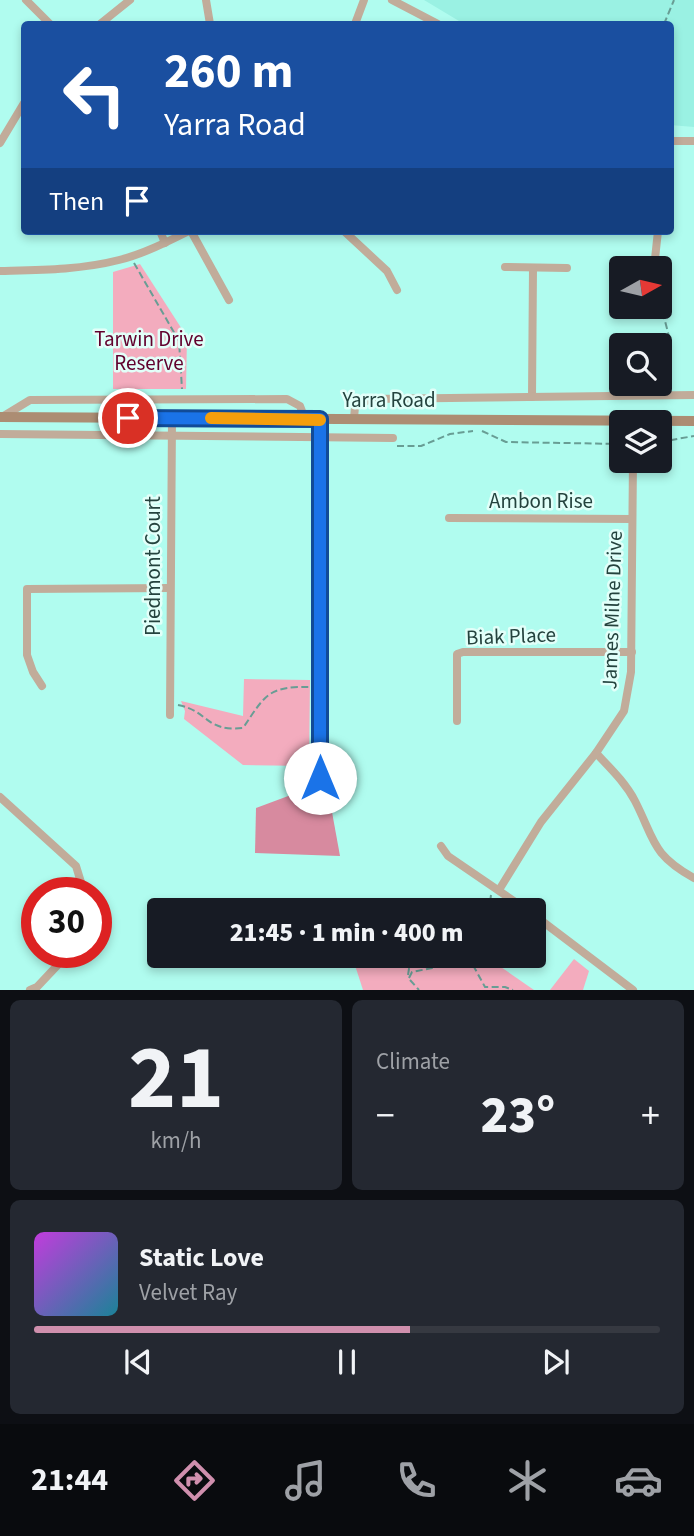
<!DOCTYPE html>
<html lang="en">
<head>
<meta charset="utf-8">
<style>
  body { margin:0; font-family:"Source Sans 3",sans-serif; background:#242831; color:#f1f3f6; height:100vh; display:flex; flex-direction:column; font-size:26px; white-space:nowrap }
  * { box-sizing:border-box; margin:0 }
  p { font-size:23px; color:#9ea1a6 }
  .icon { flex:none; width:38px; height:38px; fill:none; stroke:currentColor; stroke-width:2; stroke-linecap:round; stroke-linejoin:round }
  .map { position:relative; height:990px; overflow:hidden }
  .drawer { display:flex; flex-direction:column; gap:10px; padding:10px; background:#0d0f14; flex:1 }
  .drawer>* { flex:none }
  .hud { position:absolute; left:21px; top:21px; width:653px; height:214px; border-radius:7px; box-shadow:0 4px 10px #0003; background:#1a4fa0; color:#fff; overflow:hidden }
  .needle { width:46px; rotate:82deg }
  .fabs { position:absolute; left:609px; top:256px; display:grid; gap:14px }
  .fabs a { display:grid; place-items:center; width:63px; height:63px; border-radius:7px; background:#171b24; box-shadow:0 4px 10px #0003; font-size:35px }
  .speed { position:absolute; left:21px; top:877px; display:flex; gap:14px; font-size:35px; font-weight:700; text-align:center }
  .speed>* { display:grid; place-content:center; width:91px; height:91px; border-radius:50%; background:#171b24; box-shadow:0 4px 10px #0003; line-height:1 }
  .speed .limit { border:10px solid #d22; background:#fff; color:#111 }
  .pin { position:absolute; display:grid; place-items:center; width:60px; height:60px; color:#fff; margin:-30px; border:4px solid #fff; border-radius:50%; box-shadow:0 2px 7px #0007 }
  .me { position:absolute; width:77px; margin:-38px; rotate:0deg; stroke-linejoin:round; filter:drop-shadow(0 0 5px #0008) }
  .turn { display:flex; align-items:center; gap:24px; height:147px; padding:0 28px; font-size:32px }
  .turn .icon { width:91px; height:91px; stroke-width:2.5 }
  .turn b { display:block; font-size:49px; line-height:60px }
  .then { display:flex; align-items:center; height:66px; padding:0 28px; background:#0003; gap:14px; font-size:26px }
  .big { font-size:52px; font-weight:800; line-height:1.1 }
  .drawer .widget { flex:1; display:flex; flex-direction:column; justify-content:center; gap:10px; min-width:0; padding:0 24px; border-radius:10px; background:#242831 }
  .drawer .dial { align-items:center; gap:0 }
  .dial b { font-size:91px; line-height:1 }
  .song { display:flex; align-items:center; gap:21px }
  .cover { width:84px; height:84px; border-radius:10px; background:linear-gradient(135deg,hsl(290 70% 55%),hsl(190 70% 35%)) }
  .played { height:7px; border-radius:4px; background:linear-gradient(90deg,#cf8fad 60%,#363941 60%) }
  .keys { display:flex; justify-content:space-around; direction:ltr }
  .heat { display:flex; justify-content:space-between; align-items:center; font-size:38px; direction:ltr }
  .drawer .tiles { flex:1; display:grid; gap:10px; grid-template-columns:1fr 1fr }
  .widget:last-child { grid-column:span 2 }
  .trip { position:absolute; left:147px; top:898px; width:399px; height:70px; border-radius:7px; background:#171b24; box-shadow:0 4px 10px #0003; font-weight:800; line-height:70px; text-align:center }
  .menu { display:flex; height:112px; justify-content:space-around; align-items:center; background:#090b0e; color:#9ea1a6 }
  .menu .icon { width:49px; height:49px }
  .menu .on { color:#cf8fad }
  .menu b { font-size:32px; color:#f1f3f6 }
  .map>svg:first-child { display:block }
</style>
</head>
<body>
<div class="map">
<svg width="694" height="990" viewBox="0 0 694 990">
  <rect width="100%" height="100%" fill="#b0fcef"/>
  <path fill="#9af1e3" d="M424,0H694V127L670,125V24H464Z"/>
  <g fill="#f3acbe">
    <path d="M140,264L187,337L186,389H113V272Z"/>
    <path d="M244,679L310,680L309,766L243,765L184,719L185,711L181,701L243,716Z"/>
    <path d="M352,956H485L534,990H363Z"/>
    <path d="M574,959L589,971L583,990H550Z"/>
  </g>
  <path fill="#d78a9f" d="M328,790L340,856L255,853L256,808L299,792Z"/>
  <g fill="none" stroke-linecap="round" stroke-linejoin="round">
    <g stroke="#689d94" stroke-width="2" stroke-dasharray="7 3.5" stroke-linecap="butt">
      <path d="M664,24L674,0"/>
      <path d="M134,263L179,341L182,389"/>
      <path d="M660,302L671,344V387"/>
      <path d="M482,431L506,442L621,444"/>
      <path d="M660,442L694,436"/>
      <path d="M397,446H421L450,434L473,431"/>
      <path d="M178,705C209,711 205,732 243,728C266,694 268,686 312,687"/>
      <path d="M489,910L491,895"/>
      <path d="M468,956L485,987H505L513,990"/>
      <path d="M408,975L411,956"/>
      <path d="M409,978L412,972L432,968V964L422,956"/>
      <path d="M410,980L419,990"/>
    </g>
    <g stroke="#c1ac9a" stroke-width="8">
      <path d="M26,0L50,24"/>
      <path d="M206,0L210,24"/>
      <path d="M392,0L438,24"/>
      <path d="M100,24L130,0"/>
      <path d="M355,24L364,0"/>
      <path d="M670,141H694"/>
      <path d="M0,143L24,103"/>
      <path d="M160,231L165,243"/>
      <path d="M191,231L229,300"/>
      <path d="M344,231L387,271L397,290"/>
      <path d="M505,267L567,268"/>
      <path d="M654,268L658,231"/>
      <path d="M0,271C39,270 80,270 119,260C143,254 167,242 189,231"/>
      <path d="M532,397L533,268"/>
      <path d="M2,417L30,400L287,399L300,406L305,419"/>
      <path d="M354,418L355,407L370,399L694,395"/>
      <path d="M0,434L393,438"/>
      <path d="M449,518L632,519"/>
      <path d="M42,686L33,672L27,655V589L170,588"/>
      <path d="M170,715L172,418"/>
      <path d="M457,721V654L463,652H632"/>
      <path d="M596,753C610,768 625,782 635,801C655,840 651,854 694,878"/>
      <path d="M320,777V419"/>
      <path d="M0,797L76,866L84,892"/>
      <path d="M441,846L448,856L527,910"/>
      <path d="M499,890L541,822L596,753L624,711L631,672L633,460"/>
      <path d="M534,915L633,990"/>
      <path d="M30,990L37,987L70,952"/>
    </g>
    <path stroke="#ac8d73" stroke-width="10" d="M0,417L694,421"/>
  </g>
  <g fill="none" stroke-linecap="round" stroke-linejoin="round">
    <defs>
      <path id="route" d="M128,418L320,419V778"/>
    </defs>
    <use href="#route" stroke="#114b97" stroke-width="18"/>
    <use href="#route" stroke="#1a73e8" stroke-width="12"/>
    <path stroke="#f59e0b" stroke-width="12" d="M211,418L320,420"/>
  </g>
  <g text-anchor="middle" stroke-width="5" stroke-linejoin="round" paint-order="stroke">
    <g font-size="21" fill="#61012d" stroke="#e2fff9">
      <text x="149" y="346">Tarwin Drive<tspan x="149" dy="24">Reserve</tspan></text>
    </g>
    <g font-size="21" fill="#24433e" stroke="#e2fff9">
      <text x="389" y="407">Yarra Road</text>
      <text x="541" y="508">Ambon Rise</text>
      <text transform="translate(153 566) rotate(-90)" y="7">Piedmont Court</text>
      <text transform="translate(612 610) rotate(-88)" y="7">James Milne Drive</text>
      <text transform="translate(511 636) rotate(-2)" y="7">Biak Place</text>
    </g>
  </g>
</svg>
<div class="fabs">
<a><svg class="needle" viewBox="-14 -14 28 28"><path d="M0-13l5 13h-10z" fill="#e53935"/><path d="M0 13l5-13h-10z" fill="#9ea1a6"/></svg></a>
<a><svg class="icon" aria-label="search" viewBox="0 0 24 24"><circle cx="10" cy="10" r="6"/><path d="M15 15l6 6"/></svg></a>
<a><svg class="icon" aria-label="layers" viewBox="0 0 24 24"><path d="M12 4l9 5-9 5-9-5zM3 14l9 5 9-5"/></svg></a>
</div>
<div class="speed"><div class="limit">30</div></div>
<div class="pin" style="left:128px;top:418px;background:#d93025"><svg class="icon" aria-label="arrive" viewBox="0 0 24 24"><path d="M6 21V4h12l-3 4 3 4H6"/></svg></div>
<svg class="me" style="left:320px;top:778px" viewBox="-20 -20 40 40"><circle r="19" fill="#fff"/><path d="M0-13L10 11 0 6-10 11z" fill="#1a73e8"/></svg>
<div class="trip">21:45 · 1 min · 400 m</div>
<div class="hud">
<div class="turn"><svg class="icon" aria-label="left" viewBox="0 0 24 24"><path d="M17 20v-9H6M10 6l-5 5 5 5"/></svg><div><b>260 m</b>Yarra Road</div></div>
<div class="then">Then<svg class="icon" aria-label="arrive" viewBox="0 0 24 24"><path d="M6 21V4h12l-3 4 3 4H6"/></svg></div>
</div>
</div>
<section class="drawer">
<div class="tiles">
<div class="widget dial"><b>21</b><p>km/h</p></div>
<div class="widget"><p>Climate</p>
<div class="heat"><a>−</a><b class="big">23°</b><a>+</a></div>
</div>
<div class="widget">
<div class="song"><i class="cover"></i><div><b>Static Love</b><p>Velvet Ray</p></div></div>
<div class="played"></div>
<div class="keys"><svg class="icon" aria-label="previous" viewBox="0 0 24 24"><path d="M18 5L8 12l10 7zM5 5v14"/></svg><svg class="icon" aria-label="pause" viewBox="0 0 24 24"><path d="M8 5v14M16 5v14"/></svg><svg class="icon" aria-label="next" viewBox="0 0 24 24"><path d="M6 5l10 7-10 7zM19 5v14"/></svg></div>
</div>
</div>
</section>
<nav class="menu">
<b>21:44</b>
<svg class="icon on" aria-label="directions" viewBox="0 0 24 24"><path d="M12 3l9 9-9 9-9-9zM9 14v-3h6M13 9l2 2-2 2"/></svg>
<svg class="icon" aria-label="music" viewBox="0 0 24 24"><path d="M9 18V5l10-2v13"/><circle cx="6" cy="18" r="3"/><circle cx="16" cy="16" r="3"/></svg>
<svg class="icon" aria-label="phone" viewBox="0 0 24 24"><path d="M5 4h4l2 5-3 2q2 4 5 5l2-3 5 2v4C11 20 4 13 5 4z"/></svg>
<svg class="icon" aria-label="climate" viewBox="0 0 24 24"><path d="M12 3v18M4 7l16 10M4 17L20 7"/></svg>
<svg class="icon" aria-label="car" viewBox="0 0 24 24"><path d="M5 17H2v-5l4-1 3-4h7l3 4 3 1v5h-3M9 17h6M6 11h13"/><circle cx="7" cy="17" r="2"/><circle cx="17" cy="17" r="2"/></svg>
</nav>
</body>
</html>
